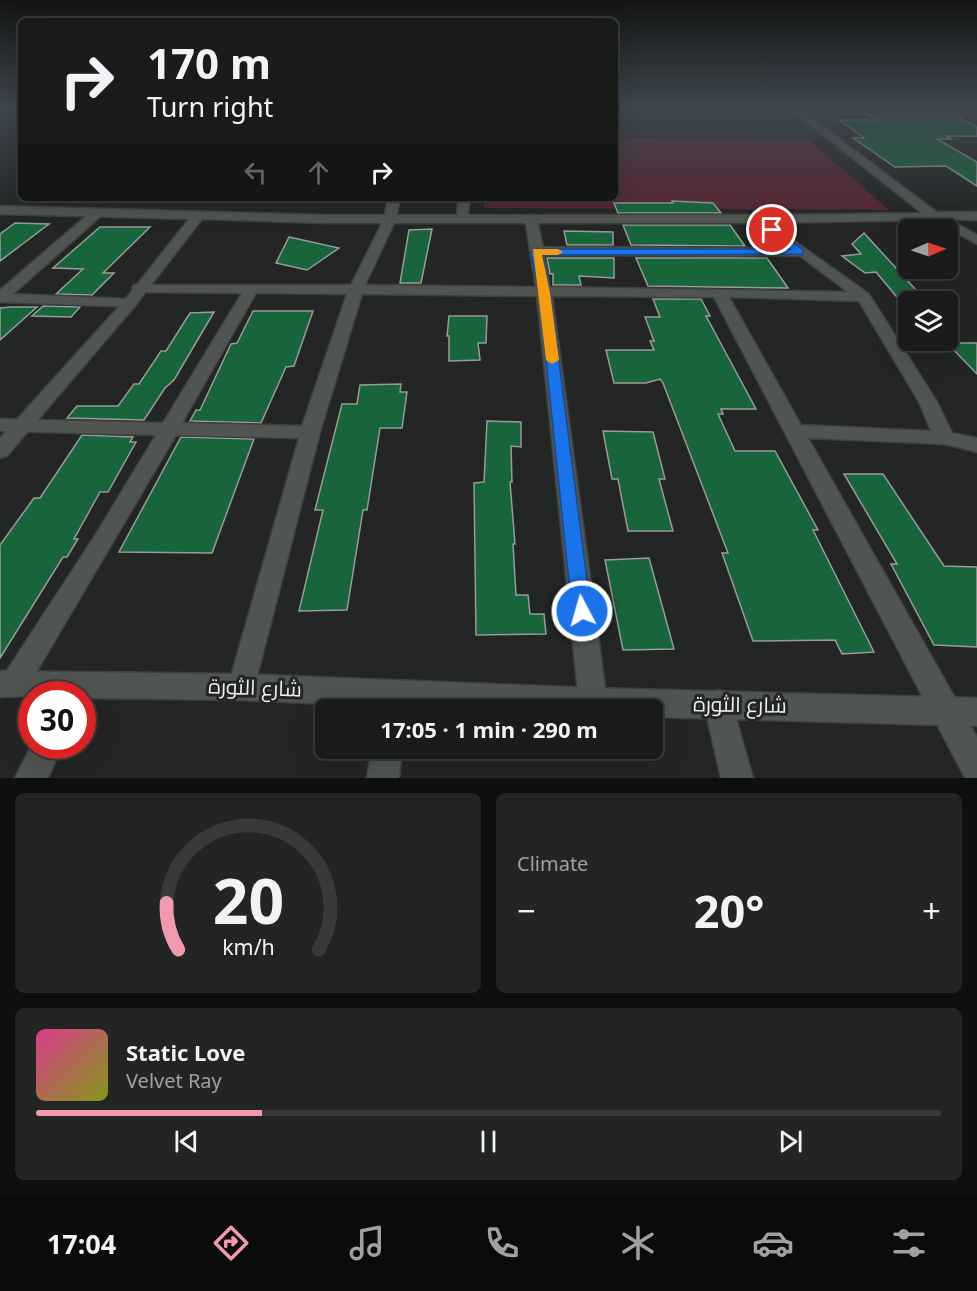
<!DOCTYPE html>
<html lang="en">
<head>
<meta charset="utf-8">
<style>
  body { margin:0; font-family:"Noto Sans",Cairo,sans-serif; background:#232524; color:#f1f3f6; height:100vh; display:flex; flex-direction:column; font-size:22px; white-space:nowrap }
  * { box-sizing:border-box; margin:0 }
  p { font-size:20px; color:#9fa1a3 }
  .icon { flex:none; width:33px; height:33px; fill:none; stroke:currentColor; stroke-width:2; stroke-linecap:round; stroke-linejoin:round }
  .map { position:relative; height:778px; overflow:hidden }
  .details { display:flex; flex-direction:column; gap:15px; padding:15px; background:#0e0f0f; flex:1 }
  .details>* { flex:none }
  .banner { position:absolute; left:18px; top:18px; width:600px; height:183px; border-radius:9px; box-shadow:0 6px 24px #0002,0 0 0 2px #383a3a; background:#1a1c1b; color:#f1f3f6; overflow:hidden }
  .needle { width:39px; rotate:88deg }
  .buttons { position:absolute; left:898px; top:219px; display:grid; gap:12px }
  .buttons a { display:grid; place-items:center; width:60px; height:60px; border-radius:9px; background:#1a1c1b; box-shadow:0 6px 24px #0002,0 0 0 2px #383a3a; font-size:30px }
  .speed { position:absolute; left:18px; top:681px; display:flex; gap:12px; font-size:30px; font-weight:700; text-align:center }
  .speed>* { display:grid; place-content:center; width:78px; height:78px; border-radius:50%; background:#1a1c1b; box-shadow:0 6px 24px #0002,0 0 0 2px #383a3a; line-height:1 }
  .speed .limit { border:9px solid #d22; background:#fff; color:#111 }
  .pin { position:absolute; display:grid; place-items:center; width:51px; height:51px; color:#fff; margin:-26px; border:3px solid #fff; border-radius:50%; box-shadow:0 2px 6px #0007 }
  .me { position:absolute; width:66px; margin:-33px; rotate:354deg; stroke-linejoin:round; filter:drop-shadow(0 0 4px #0008) }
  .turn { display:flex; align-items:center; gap:21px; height:126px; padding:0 30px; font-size:27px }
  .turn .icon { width:78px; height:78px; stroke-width:2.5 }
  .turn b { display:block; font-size:42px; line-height:51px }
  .lanes { display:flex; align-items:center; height:57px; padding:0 30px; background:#0003; justify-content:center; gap:30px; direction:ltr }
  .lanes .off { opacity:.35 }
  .big { font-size:45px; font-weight:700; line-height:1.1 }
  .details .widget { flex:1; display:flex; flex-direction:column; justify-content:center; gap:9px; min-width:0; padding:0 21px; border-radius:9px; background:#232524 }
  .details .dial { align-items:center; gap:0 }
  .dial svg { height:156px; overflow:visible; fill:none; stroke:#383a3a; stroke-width:7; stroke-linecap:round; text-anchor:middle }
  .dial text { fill:#f1f3f6; stroke:none }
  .song { display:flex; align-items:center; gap:18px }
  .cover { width:72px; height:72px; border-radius:9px; background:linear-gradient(135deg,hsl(330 70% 55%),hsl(70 70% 35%)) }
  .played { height:6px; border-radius:3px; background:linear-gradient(90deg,#f29aad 25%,#383a3a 25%) }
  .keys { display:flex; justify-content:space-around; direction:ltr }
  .heat { display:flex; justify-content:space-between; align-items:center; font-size:33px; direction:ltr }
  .details .tiles { flex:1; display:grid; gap:15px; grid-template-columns:1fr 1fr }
  .widget:last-child { grid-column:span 2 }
  .trip { position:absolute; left:315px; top:699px; width:348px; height:60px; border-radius:9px; background:#1a1c1b; box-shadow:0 6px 24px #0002,0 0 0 2px #383a3a; font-weight:700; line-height:60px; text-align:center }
  .menu { display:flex; height:96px; justify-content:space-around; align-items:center; background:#0a0b0b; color:#9fa1a3 }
  .menu .icon { width:42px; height:42px }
  .menu .current { color:#f29aad }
  .menu b { font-size:27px; color:#f1f3f6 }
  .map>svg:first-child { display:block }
</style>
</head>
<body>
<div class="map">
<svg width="977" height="778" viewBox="0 0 977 778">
  <rect width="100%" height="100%" fill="#232624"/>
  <path fill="#572632" d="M615,138L808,139L889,210L484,208V198H615Z"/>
  <g fill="#18643b" stroke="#979c98" stroke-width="1.5">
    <path d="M857,108H941L977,127V136H946L951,139H937L977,162V186L946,166L895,167L853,138H864L839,120H877Z"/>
    <path d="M672,201L713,203L721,213H618L614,203H673Z"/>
    <path d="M15,223L49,224L0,261V234Z"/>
    <path d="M623,225H730L745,246L631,245Z"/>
    <path d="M100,227H150L103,273H114L92,295L56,294L83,269L53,268Z"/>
    <path d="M432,229L421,283H400L409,230Z"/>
    <path d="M564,231L613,232V245H567Z"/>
    <path d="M864,233L927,302H901L876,272L865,273L842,256L861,254L852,244Z"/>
    <path d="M289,237L339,248L307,270L276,263Z"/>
    <path d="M547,258H614V278L579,276L581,285H553V274H550Z"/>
    <path d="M636,258H767L788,288L648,286Z"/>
    <path d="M653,299H701L710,316H706L756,409H721L723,414H718L735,451H775L818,530H813L874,652L842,654L835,640L753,641L722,553H728L663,383L660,379L646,383H614L606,350H654L650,341H654L645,317H660Z"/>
    <path d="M43,306L80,307L71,317L32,316Z"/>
    <path d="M11,307H37L0,340V308Z"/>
    <path d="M253,311H313L294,366L286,367L261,423L190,421L196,410H200L231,344L237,343Z"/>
    <path d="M214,312L174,380L165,388L144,420L67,418L77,406H118L134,384H139L161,351H166L190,313Z"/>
    <path d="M449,316H487L486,343H478L480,360L449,361V336H447Z"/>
    <path d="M947,343H977V374Z"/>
    <path d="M401,384L400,392H407L402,428H380L367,510H363L347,610L299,611L323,510H315L342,404H357L360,385Z"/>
    <path d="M487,421L521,422V447L511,446L512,482H510L515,544H513L516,595H528L530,614H544L546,634L476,635L474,483L484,482Z"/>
    <path d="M603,431L653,432L665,479H659L673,531H628L618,479H612Z"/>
    <path d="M82,435L133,437L130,442H136L108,492H100L74,539H78L67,557H63L0,658V545L34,498H40Z"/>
    <path d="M181,437L254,439L212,553L119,552Z"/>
    <path d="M844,474H883L944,566L977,567V647L934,645L891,564H897Z"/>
    <path d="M649,558L674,649L623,650L605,560Z"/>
  </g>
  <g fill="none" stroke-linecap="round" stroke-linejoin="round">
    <defs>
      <g id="street">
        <path d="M388,198H400L396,219L365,285L536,287L525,219L531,215L537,219L543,247L789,248L754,222V216L758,215L869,294L937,402L952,433L977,438V452L944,444L808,438L977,737V778H965L714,297L552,296L607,702L604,710H582L579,702L537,296L362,294L320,432L252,696L242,700L232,696L228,687L299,438L176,435L24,693L14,697L4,693L0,684L4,675L96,534L156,435L0,431V419L163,423L242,293L139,292L134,291L132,288L134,285H351L384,219ZM544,255L800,256L848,292L550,287ZM256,293L347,294L302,426L182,423ZM729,297L859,301L919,402L931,431L801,425Z"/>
        <path d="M458,198H470L467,222H459L457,219Z"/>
        <path d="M97,209L103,213L101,216L13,294L129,299L134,301L137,304L134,307L0,302V290L93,210Z"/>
        <path d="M934,212H977V220L930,219L928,216Z"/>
        <path d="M718,690L728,694L732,704L753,778H721L704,704L708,694Z"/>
        <path d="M32,744L62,746L48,778H15Z"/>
        <path d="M372,748H402L399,778H367Z"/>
      </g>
      <g id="secondary">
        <path d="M789,108H798L938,213L977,235V244L932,220L758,223H325L202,219L134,307L7,456L0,458V438L124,301L189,219L0,214V206L325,215H758L922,213Z"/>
        <path d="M0,671L242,674L593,688L977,698V726L652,717V710H453L242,700L82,698V694L0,697Z"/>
      </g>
    </defs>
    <use href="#street" stroke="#3e403e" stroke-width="3"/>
    <use href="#secondary" stroke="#3e403e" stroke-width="3"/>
    <use href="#street" fill="#505552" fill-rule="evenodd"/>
    <use href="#secondary" fill="#505552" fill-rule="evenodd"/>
  </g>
  <linearGradient id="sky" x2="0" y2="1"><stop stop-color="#131514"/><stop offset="0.5" stop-color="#3f4750"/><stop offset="1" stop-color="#3f4750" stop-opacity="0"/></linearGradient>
  <rect width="977" height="217" fill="url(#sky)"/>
  <path fill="#1a73e8" stroke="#114b97" stroke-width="1.5" d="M772,227L803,250V254L542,255L550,292L591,611L589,617L582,619L575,617L572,611L539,292L531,252L536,249H790L769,232L767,230Z"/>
  <path fill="#f59e0b" d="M533,249H558L563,252L558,255H542L550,292L559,360L552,364L546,360Z"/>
  <g text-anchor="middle" stroke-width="6" stroke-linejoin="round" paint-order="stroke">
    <g font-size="21" fill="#edf0ee" stroke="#232624">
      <text transform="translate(255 688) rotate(2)" y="7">شارع الثورة</text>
      <text transform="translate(740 705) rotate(1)" y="7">شارع الثورة</text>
    </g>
  </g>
</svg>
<div class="buttons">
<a><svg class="needle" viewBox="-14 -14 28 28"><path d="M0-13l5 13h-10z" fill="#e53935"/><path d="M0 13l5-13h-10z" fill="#9fa1a3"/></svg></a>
<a><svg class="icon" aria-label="layers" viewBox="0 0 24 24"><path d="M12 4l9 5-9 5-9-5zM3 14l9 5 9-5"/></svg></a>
</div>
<div class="speed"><div class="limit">30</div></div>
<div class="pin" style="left:772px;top:230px;background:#d93025"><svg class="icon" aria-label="arrive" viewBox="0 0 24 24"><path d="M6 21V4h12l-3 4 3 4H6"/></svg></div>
<svg class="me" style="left:582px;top:611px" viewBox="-20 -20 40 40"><circle r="17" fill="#1a73e8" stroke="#fff" stroke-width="3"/><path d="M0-11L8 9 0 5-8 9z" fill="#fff"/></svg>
<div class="trip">17:05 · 1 min · 290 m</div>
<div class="banner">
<div class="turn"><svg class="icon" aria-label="right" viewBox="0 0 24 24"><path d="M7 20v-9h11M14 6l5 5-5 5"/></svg><div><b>170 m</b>Turn right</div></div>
<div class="lanes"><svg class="icon off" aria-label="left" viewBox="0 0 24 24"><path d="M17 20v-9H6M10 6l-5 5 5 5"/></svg><svg class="icon off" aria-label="ahead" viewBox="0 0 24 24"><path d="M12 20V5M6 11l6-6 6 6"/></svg><svg class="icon" aria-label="right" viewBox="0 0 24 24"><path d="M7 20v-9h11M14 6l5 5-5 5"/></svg></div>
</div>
</div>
<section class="details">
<div class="tiles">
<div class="widget dial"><svg viewBox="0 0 100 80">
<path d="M14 69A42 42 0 1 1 86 69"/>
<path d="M14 69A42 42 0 0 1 8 45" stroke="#f29aad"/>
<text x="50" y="56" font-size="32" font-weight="700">20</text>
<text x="50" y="72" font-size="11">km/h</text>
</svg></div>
<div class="widget"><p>Climate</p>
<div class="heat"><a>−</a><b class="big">20°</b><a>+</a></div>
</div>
<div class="widget">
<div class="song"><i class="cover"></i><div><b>Static Love</b><p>Velvet Ray</p></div></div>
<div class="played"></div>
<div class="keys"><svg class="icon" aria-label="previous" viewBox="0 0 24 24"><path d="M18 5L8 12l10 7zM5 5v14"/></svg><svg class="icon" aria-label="pause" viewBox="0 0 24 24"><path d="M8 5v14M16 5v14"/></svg><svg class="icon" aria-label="next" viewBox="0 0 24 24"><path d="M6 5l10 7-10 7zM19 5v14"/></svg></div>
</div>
</div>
</section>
<nav class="menu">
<b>17:04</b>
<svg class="icon current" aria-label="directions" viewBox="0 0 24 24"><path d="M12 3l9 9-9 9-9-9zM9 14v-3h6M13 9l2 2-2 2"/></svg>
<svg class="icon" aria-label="music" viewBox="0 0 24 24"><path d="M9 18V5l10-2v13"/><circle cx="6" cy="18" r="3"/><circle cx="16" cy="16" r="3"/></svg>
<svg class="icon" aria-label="phone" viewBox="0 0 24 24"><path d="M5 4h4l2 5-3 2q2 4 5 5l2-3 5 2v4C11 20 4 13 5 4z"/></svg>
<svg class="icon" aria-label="climate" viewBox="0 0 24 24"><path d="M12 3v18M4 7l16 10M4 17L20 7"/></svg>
<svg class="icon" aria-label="car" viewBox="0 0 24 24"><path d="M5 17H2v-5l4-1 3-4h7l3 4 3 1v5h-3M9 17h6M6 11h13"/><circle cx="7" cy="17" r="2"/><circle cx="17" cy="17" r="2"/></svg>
<svg class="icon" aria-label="filters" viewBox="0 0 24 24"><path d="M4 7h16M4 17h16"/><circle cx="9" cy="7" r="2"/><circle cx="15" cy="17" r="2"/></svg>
</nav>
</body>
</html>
